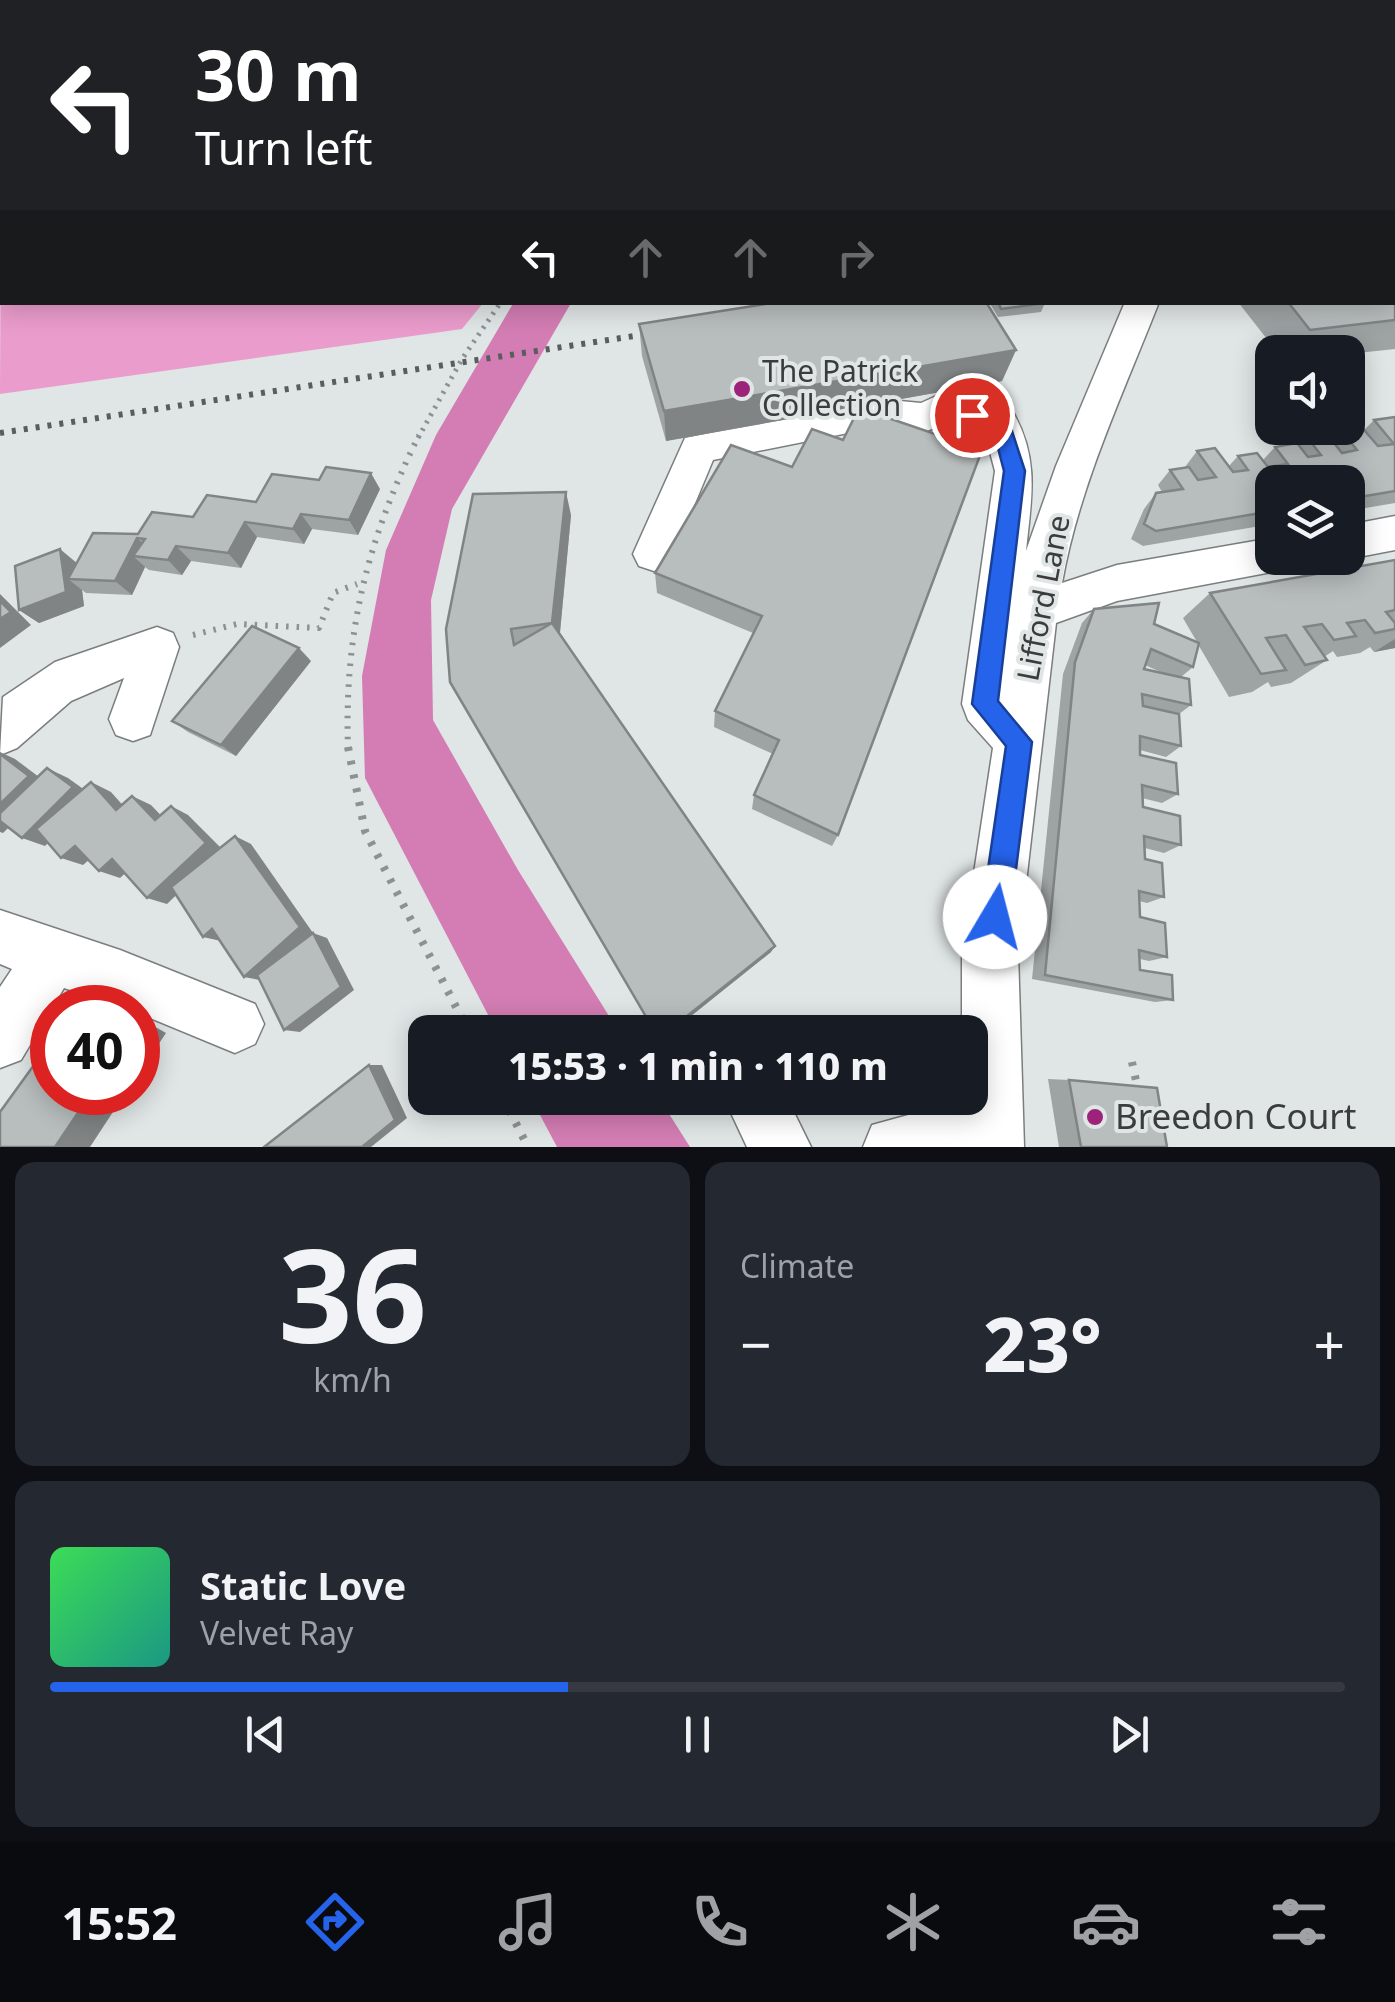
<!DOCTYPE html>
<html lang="en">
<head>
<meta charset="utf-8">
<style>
  body { margin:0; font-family:"Noto Sans",sans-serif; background:#242831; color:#f1f3f6; height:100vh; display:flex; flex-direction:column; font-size:38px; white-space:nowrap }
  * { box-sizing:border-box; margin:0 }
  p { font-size:32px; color:#9ea1a6 }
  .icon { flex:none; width:55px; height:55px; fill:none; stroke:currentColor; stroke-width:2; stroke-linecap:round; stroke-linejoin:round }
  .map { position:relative; height:1147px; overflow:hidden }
  .side { display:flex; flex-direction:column; gap:15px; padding:15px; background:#0d0f14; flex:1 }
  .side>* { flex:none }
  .guide { position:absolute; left:0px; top:0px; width:1395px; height:305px; box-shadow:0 5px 25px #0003; background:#202124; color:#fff; overflow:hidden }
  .buttons { position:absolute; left:1255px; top:335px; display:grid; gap:20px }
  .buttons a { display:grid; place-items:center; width:110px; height:110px; border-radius:20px; background:#171b24; box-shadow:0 5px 25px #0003; font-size:50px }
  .speed { position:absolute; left:30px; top:985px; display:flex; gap:20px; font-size:50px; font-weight:700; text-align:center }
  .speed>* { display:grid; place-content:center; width:130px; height:130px; border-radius:50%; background:#171b24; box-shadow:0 5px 25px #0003; line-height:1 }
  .speed .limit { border:15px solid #d22; background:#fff; color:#111 }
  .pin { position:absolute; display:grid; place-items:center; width:85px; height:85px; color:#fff; margin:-42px; border:5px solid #fff; border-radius:50%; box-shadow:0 2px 10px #0007 }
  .me { position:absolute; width:110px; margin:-55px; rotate:8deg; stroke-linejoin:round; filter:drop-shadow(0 0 8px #0008) }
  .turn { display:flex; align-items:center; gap:35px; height:210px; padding:0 30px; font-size:45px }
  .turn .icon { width:130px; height:130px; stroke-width:2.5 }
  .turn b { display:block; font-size:70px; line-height:85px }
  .lanes { display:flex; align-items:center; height:95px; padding:0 30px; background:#0003; justify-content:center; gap:50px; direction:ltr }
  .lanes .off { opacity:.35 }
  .big { font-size:75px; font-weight:800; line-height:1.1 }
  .side .tile { flex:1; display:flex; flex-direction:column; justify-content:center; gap:15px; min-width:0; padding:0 35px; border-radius:20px; background:#242831 }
  .side .dial { align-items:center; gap:0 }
  .dial b { font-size:130px; line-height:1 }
  .song { display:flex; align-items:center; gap:30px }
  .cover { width:120px; height:120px; border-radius:15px; background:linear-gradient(135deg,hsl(130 70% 55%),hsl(170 70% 35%)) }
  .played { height:10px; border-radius:5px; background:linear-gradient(90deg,#2563eb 40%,#363941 40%) }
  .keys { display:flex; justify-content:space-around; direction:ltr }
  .heat { display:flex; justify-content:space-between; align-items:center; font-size:55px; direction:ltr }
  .side .tiles { flex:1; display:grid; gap:15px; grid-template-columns:1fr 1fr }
  .tile:last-child { grid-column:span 2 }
  .trip { position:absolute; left:408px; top:1015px; width:580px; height:100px; border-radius:20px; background:#171b24; box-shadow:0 5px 25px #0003; font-weight:800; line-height:100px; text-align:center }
  .menu { display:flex; height:160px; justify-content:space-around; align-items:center; background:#090b0e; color:#9ea1a6 }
  .menu .icon { width:70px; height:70px }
  .menu .selected { color:#2563eb }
  .menu b { font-size:45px; color:#f1f3f6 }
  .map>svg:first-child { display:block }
</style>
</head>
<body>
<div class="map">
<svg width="1395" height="1147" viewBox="0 0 1395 1147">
  <rect width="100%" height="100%" fill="#e0e5e5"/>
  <path fill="#ea9ccc" d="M2,24V302L483,303L462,329L0,394Z"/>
  <g fill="#d37db4">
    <path d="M514,302L571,303L452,509L431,600L433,720L518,870L619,1032H497L365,778L362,676L386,550L436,435Z"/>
    <path d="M531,1098H659L690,1147H557Z"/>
  </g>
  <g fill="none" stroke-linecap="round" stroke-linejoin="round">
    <path fill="#d37db4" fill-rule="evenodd" d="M2,55V85L0,86V56Z"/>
    <defs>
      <g id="minor">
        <path d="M1125,302H1159C1123,394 1079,486 1062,583L1117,565L1272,538V558H1292L1287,567L1272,572L1117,601L1056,623L1018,952L1024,1147H863L872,1125L970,1098V1032H962V952L993,748L968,720L962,704L995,471L985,433L948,422L927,431L878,427L713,460L669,566L654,571L639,566L633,554L685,438L878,399L921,403L943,393L1014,414C1040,461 1031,500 1026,551L1056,466Z"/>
        <path d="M1395,516V550L1348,559L1343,558H1348V525Z"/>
        <path d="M157,627L173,633L179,647L150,735L133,741L116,735L109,719L124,678L71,701L17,748L0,755L3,697L55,662Z"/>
        <path d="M0,910L120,950L255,1004L264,1024L255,1044L235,1053L138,1013V1008H124L64,988L21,1060L0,1068V987L12,969L0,964Z"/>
        <path d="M724,1098H787L811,1147H747Z"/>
      </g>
    </defs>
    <use href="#minor" stroke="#7a7e7e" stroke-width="3"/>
    <g stroke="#8e9191" stroke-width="4" stroke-dasharray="1 5" stroke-linecap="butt">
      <path d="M61,2L65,0"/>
      <path d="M759,2L763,0"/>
    </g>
    <path stroke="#8e9191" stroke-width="5" stroke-dasharray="2.5 6" stroke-linecap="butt" d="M418,438L462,359L501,302"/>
    <g stroke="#8e9191" stroke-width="6" stroke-dasharray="2.5 8" stroke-linecap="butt">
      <path d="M193,635L237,624L319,628L333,593L357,584"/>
      <path d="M348,750C344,632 367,541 419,435"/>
    </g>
    <g stroke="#8e9191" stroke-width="8" stroke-dasharray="4 10" stroke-linecap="butt">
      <path d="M348,747L365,831L469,1032"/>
      <path d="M1132,1062L1138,1090"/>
      <path d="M503,1098L528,1147"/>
    </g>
    <use href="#minor" fill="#fff" fill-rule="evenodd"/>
    <path stroke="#5a5d5d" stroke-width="6" stroke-dasharray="4 8" stroke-linecap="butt" d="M0,433L667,331"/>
  </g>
  <g fill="#9ea3a3" fill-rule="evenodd">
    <path d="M414,0H524L520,2H414Z"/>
    <path d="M866,0H934L928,2H871Z"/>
    <path d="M955,0H1189L1188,2H955Z"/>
    <path d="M1353,0H1395V44L1392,42V2H1351Z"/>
    <path d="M1395,48V86L1392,84V51Z"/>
    <path d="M1395,216V349L1348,354V352H1277L1238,302H1392Z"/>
    <path d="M989,302L1045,303L1041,312L998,317Z"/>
    <path d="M639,324L1016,350L1002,381L666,441L642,356Z"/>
    <path d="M1395,417V503L1348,511V482H1272V524L1143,546L1131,539L1144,509L1156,493L1162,492L1158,485L1170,470L1185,467L1197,451L1228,467L1238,456L1263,460L1275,447L1292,444L1303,432L1331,440L1343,428L1364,430L1374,420Z"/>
    <path d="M731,445L838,835L832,846L752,809L754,795L773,754L714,727L715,711L753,633L657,593L655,573Z"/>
    <path d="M380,489L358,535L312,529L304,544L257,537L241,568L191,561L182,575L149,570L145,567L132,595L86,593L82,590L84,606L39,623L19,610L77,563L138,534L256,502Z"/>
    <path d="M571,515L560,633L771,952L671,1032H655L450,682Z"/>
    <path d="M1395,560V648L1374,652L1370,647L1360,653L1337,657L1333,651L1324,657L1327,660L1291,683L1271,687L1268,682L1252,692L1229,697L1199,646L1193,667L1181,677L1191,705L1179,714L1181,746L1166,757L1140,750V755L1178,794L1162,803L1142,798L1143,807L1181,845L1164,853L1145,848V859L1164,897L1147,903L1139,901L1140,917L1167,957L1149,961L1140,959V970L1173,1000L1155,1002L1032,979L1063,674L1082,623L1094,609L1154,624L1197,642L1183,618L1210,593ZM1145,665L1165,674L1144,669Z"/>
    <path d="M311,661L236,756L188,732L172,721Z"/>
    <path d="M1048,1079L1069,1080L1167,1147H1059Z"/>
  </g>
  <g fill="#818484">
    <path d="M436,0H459L460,2H436Z"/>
    <path d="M497,0H524L520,2H497Z"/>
    <path d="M899,0H934L928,2H899Z"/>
    <path d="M1136,0H1189L1188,2H1125Z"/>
    <path d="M1016,350L1002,381L666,441L664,411Z"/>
    <path d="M371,473L380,489L358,535L349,520Z"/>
    <path d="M566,492L571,515L559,642L552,623Z"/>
    <path d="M301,514L312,529L304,544L293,529Z"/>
    <path d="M245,522L257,537L241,568L228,553Z"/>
    <path d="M137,538L152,552L133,556L145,567L132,595L115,581Z"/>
    <path d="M176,546L191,561L182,575L168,560Z"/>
    <path d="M60,549L78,564L68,579L82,590L84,606L39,623L19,610Z"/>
    <path d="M0,594L31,625L0,648Z"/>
    <path d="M1395,639V648L1374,652Z"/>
    <path d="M299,648L311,661L236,756L221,745Z"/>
    <path d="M0,752L15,759L51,786L3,833L0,832Z"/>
    <path d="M47,768L68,778L93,796L45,846L22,838Z"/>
    <path d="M91,782L111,792L135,819L116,810Z"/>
    <path d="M132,796L151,805L174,829L155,820Z"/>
    <path d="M171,806L188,815L223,850L167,904L147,898Z"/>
    <path d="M235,836L251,844L313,933L327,938L354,990L300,1032L284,1030L260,980L244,977Z"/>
    <path d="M75,846L97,853L83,865L61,858Z"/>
    <path d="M112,859L133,866L120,878L99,871Z"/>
    <path d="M212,929L221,941L203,937Z"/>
    <path d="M775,946L771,952L671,1032H667Z"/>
    <path d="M81,1000L115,1004L121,1008H94Z"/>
    <path d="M138,1017L166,1033L138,1075Z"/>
    <path d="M369,1065H382L407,1118L371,1147H362Z"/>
    <path d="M92,1092H126L90,1147H55Z"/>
  </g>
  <g fill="#b8bdbd" stroke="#818484" stroke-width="2.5" fill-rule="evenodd">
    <path d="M529,0H649L646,2H540Z"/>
    <path d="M960,0H1067L1071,2H963Z"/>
    <path d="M1088,0H1136L1125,2H1091Z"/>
    <path d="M1371,0H1395V6L1392,5V2H1374Z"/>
    <path d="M1392,216H1395V320L1310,330L1288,302H1392Z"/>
    <path d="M778,302H986L1016,350L664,411L639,324Z"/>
    <path d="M998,302H1045V303L1001,309Z"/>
    <path d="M859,408L982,450L838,835L754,795L779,740L715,711L762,616L655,573L731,445L792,467L812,429L843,440Z"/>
    <path d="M1395,417V491L1348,499V482H1272V511L1156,531L1144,524L1156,493L1183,489L1170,470L1189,467L1198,480L1216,477L1197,451L1215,448L1233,472L1248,470L1238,456L1257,453L1268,467L1288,464L1275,447L1297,443L1308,457L1321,455L1303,432L1323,429L1342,453L1357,450L1348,439L1357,438L1348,425L1358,423L1378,446L1394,444L1374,420Z"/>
    <path d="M326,467L371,473L349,520L301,514L293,529L245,522L228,553L176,546L168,560L133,556L145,539L137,538L115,581L68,579L93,533L138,534L152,512L193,517L207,495L256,502L272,474L319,480Z"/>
    <path d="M566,492L552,623L775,946L667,1032H655L450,682L446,629L473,494ZM552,623L514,645L511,629Z"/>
    <path d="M60,549L66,592L19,610L15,566Z"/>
    <path d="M1395,560V610L1386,612L1395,623V629L1375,633L1365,620L1347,623L1356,636L1334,640L1322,624L1304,627L1327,660L1305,665L1286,635L1266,638L1286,670L1261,674L1210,593Z"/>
    <path d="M0,601L11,612L0,619Z"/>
    <path d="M1159,603L1154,624L1199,643L1193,667L1151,649L1144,669L1189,679L1191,705L1142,694L1143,706L1179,714L1181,746L1140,736V755L1176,763L1178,794L1142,785L1143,807L1180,816L1181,845L1144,836L1145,859L1162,863L1164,897L1139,891L1140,917L1165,923L1167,957L1139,950L1140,970L1172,975L1173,1000L1045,975L1075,662L1094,609Z"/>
    <path d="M252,626L299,648L221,745L172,721Z"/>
    <path d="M0,754L29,776L0,804Z"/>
    <path d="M47,768L73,787L22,838L0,821V813Z"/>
    <path d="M91,782L116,810L132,796L155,820L171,806L206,843L147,898L112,859L99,871L75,846L61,858L36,829Z"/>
    <path d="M235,836L300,927L244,977L212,929L203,937L171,887Z"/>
    <path d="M313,933L341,987L284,1030L257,975Z"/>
    <path d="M81,1000L94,1008H76Z"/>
    <path d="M52,1040V1092H92L55,1147H0V1112Z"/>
    <path d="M369,1065L395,1120L362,1147H264Z"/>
    <path d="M1069,1080L1157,1088L1167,1147H1081Z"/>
  </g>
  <path fill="#2563eb" stroke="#184099" stroke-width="2.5" d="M972,408L1008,419L1025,471L998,701L1032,742L1010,917L1005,927L995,932L985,927L981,917L1006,746L972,704L1004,471L993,429L965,420L962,415Z"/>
  <g fill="#9d237a" stroke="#e0e5e5" stroke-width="4">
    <circle cx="742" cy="389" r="10"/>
    <circle cx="1095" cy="1117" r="10"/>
  </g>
  <g text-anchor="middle" stroke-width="8" stroke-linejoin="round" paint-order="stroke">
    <g font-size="30" fill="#3b3d3d" stroke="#e0e5e5" text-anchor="start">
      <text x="762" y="382">The Patrick<tspan x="762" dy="34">Collection</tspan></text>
    </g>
    <g font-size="30" fill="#3b3d3d" stroke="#e0e5e5">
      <text transform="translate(1044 598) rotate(-79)" y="10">Lifford Lane</text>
    </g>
    <g font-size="35" fill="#3b3d3d" stroke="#e0e5e5" text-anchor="start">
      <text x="1115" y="1129">Breedon Court</text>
    </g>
  </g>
</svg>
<div class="buttons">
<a><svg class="icon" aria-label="sound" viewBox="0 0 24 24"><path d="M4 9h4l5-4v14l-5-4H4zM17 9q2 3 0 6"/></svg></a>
<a><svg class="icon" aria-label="layers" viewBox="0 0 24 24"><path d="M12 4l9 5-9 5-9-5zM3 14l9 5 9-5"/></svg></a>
</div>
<div class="speed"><div class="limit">40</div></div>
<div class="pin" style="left:972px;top:415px;background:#d93025"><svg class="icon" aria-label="arrive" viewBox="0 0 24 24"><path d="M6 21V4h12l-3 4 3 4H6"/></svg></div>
<svg class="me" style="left:995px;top:917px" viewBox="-20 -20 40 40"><circle r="19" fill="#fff"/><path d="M0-13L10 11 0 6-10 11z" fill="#2563eb"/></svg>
<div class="trip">15:53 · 1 min · 110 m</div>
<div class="guide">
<div class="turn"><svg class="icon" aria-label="left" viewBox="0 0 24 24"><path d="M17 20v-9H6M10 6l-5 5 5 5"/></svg><div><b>30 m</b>Turn left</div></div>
<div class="lanes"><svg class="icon" aria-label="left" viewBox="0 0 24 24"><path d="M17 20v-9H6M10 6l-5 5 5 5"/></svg><svg class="icon off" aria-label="ahead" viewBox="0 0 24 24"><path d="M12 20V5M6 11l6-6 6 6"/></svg><svg class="icon off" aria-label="ahead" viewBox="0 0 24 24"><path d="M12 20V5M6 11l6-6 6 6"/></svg><svg class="icon off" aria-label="right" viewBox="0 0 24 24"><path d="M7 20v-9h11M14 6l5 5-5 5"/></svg></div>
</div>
</div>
<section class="side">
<div class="tiles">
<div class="tile dial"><b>36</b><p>km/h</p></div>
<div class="tile"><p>Climate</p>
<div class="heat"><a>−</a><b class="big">23°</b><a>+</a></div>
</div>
<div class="tile">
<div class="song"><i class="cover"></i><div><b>Static Love</b><p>Velvet Ray</p></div></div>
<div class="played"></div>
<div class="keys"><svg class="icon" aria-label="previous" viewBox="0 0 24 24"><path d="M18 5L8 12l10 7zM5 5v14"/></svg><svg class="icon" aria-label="pause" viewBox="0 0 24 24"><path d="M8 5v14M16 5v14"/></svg><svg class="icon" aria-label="next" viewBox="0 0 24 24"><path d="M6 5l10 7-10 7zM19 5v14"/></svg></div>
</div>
</div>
</section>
<nav class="menu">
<b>15:52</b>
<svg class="icon selected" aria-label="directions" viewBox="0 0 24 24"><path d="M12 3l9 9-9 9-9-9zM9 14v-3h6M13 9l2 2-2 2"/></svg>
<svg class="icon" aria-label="music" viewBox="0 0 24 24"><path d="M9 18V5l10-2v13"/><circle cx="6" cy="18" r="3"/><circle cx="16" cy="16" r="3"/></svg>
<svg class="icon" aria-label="phone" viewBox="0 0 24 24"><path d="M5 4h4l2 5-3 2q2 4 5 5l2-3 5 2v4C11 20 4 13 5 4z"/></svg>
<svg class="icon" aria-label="climate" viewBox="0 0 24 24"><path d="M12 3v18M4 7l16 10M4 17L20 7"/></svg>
<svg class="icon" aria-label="car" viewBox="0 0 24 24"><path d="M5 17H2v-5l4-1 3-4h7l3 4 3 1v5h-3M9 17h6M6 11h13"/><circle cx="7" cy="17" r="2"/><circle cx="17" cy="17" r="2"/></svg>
<svg class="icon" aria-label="filters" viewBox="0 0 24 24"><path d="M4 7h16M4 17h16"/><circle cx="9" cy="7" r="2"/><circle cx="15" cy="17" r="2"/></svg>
</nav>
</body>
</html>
